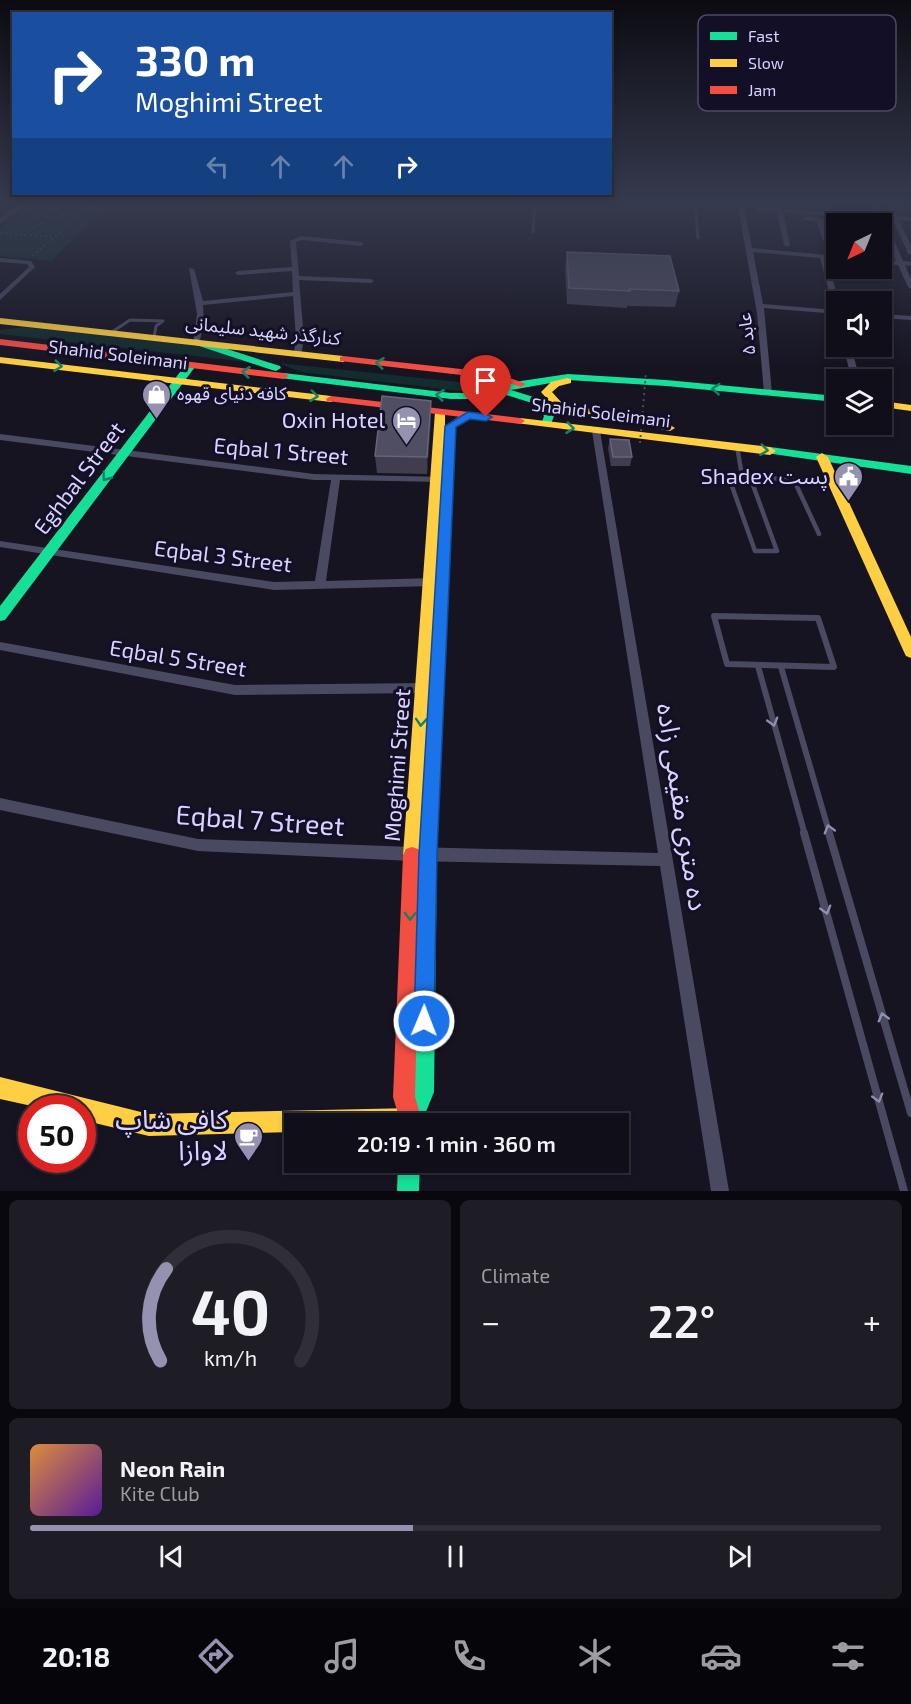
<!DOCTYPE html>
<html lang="en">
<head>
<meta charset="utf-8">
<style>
  body { margin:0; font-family:"Exo 2","Noto Sans Arabic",sans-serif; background:#1e1d26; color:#f1f3f6; height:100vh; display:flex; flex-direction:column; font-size:22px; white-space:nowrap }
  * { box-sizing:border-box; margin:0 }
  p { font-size:20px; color:#9c9ca2 }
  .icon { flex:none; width:33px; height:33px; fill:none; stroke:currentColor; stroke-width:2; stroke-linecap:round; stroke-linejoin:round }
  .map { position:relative; height:1191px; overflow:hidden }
  .sheet { display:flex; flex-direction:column; gap:9px; padding:9px; background:#09080e; flex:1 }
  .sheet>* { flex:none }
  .guide { position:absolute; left:12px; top:12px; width:600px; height:183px; border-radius:0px; box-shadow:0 3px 9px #0003,0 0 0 2px #302f38; background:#1a4fa0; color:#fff; overflow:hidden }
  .needle { width:39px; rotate:223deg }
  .tools { position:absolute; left:826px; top:213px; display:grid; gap:12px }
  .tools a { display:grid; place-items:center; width:66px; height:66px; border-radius:0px; background:#100f19; box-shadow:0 3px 9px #0003,0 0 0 2px #302f38; font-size:30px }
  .speed { position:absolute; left:18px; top:1095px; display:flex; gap:12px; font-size:30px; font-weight:700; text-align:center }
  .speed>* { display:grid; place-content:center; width:78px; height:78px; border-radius:50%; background:#100f19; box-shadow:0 3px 9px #0003,0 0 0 2px #302f38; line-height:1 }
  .speed .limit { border:9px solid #d22; background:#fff; color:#111 }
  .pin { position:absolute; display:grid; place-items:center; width:51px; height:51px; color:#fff; margin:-62px -26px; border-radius:50% 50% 50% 0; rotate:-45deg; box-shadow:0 0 6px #0007 }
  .pin .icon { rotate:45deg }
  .me { position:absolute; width:66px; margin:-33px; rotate:1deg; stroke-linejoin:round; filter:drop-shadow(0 0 4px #0008) }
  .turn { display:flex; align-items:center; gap:21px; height:126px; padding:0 24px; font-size:27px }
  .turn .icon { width:78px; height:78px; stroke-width:2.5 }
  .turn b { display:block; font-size:42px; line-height:51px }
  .lanes { display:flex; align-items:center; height:57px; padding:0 24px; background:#0003; justify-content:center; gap:30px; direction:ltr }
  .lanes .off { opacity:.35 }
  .big { font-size:45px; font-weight:600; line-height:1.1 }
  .sheet .card { flex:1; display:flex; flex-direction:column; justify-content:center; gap:9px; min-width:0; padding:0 21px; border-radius:9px; background:#1e1d26 }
  .sheet .dial { align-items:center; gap:0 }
  .dial svg { height:156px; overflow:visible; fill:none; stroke:#302f38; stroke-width:7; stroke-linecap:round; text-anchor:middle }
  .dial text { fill:#f1f3f6; stroke:none }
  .song { display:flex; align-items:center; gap:18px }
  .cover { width:72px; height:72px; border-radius:9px; background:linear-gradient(135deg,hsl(30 70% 55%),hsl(270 70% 35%)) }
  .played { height:6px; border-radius:3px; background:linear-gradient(90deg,#9591b1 45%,#302f38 45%) }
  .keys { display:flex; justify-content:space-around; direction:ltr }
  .heat { display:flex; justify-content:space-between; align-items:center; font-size:33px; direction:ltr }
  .sheet .tiles { flex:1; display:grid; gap:9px; grid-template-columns:1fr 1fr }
  .card:last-child { grid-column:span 2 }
  .trip { position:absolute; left:284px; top:1113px; width:345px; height:60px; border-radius:0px; background:#100f19; box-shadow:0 3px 9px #0003,0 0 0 2px #302f38; font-weight:600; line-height:60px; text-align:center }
  .menu { display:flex; height:96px; justify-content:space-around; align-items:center; background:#06060a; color:#9c9ca2 }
  .menu .icon { width:42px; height:42px }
  .menu .current { color:#9591b1 }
  .menu b { font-size:27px; color:#f1f3f6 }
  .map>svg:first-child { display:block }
</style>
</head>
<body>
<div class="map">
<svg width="911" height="1191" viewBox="0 0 911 1191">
  <rect width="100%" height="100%" fill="#161421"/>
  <g fill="#132c2d">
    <path d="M36,201H113L51,261L0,256V228Z"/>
    <path d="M24,327L208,347L247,362L0,334V330Z"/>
    <path d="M279,363L487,385L459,391L300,372Z"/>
  </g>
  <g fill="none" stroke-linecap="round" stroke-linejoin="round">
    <g stroke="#44505f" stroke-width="1.5" stroke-dasharray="2 3" stroke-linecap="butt">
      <path d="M51,210H61L63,215L52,219L38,216Z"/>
      <path d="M57,210L67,201"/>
      <path d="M29,212L41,213"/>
      <path d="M63,215L78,216"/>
      <path d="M0,233L55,237"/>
      <path d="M24,235L44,221"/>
      <path d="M32,256L98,201"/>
    </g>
    <g stroke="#4a4962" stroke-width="3">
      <path d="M695,201L698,238"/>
      <path d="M533,232L535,201"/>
      <path d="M112,332L130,320L163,321L156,326L154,337"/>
    </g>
    <g stroke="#4a4962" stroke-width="4.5">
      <path d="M737,446L742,476"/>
      <path d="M750,477L777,551H755L728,475L794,480L819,534"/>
    </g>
    <g stroke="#4a4962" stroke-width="6">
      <path d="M714,616L818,618L834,667L727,664Z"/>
      <path d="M758,666L805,835"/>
      <path d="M781,667L830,835"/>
    </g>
    <g stroke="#4a4962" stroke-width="8">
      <path d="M804,833L904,1191"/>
      <path d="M829,833L911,1113"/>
    </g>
    <g fill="#4a4962" fill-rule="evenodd">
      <path d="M23,201H30L0,224V219Z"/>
      <path d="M737,201H743L752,248L837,256V260L827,259L839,302H837V314L764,308L772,393L768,395L764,393L757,313ZM753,252L820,258L834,310L763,304Z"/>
      <path d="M774,201H780L782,209L824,212L823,209L813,207L811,201H817L818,205L828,206L830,212L877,215L871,201H877L883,215L891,216L884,201H890L897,216L911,217V221L899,220L911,246V255L908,253L893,220L885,219L903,261L911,262V266L905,265L911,279V289L908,287L898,265L882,263V259L896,261L879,219L831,216V222H824L828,238L837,239V243L823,241L817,222L802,219L805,217L826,219L825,215L783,212L790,245L787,247L784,245L777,212L758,211L755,209L758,207L776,208Z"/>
      <path d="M301,236L361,242L364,244L361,246L302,240L296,242L299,276L371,279L374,281L371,283L299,280L304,339L301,355L294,353L296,339L293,296L203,305L204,323L199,344H193L197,314L189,268L194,269L203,301L293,292L292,271L238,275L235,273L238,271L292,267L290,241Z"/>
      <path d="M0,258L31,261L35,267L0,300V294L29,267L27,264L0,262Z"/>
      <path d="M882,314L911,316V320L882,318Z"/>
      <path d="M843,346H851L860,380H852Z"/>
      <path d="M596,428L600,431L729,1191H711L660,866L412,861L198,851L0,810V798L198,839L412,847L658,853L592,431Z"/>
      <path d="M0,434L314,474L444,477L446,479L444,481L441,482L340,480L326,581L434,578L439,582L434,586L274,590L0,547V541L274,582L315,581L331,480H314L0,440Z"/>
      <path d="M0,642L235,685L428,683L432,685L434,688L432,691L428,693L235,695L0,650Z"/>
    </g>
    <g fill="#16e098" fill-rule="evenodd">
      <path d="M196,339L280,366L281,368L276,371L272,370L193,344V340Z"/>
      <path d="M191,362L196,365L195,367L5,620L0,621V606L187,363Z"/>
      <path d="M284,373L451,393H475L521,381L568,374L666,380L837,396V402L666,386L568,380L511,390L540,399L554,416L551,424L547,425L542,422L544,416L532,403L500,393L475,399H451L280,378L279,376Z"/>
      <path d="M770,447L911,466V474L766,453V449Z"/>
      <path d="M434,725L440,727L442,732L437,854L434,1092L421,1124H403L401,1119L412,1092L419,854L426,732L428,727Z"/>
      <path d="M398,1162H420L419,1191H397Z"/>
    </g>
    <g fill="#ffcf43" fill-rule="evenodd">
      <path d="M0,318L343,356L348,359L343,362L0,324Z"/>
      <path d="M0,357L331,396L336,399L331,402L0,363Z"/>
      <path d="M567,378L571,379V383L559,386L552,392L562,403L670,425L675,428L670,431L554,407L541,392L551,382Z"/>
      <path d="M882,401L911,405V411L882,407Z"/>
      <path d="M440,409L445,412V426L464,413L468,412L473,415L455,427L442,732L440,737L434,739L427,735L421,855L418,861L412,863L406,861L403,855L435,412Z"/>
      <path d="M520,418L770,447L776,451L770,455L516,423L515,421Z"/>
      <path d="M822,453L828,457L911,637V658L906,656L904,652L816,457Z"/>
      <path d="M0,1077L149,1114L412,1108L420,1111L423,1119L421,1124H294V1132L149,1136L82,1120V1108H41L0,1099Z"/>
    </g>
    <g fill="#f24e42" fill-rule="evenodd">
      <path d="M0,339L284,373L289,376L284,379L0,345Z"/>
      <path d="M343,356L497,373L526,384L521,387L496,379L340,361V357Z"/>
      <path d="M331,396L520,418L525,421L520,424L327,401L326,399Z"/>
      <path d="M412,847L418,849L421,855L415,1097L423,1124H401L393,1097L403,855L406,849Z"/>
    </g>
    <path stroke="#44505f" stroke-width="2" stroke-dasharray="2 4" stroke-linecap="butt" d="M640,443L646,372"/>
  </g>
  <g fill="#403d50">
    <path d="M567,252L679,291L675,307L627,306V308L567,304L565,268Z"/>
    <path d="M431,401V419L427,474L377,473L375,456Z"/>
    <path d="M610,439L632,457L630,466H611L608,448Z"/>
  </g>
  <path fill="#282635" d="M431,401V419L427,474V457Z"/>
  <g fill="#504e63" stroke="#66637b" stroke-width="1.5">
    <path d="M567,252L670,256L679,291L629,289L630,291L569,288Z"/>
    <path d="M382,396L431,401L427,457L375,456Z"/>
    <path d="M610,439L629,440L632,457H613Z"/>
  </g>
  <defs><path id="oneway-chevron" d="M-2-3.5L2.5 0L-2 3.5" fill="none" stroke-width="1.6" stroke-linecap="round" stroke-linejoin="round" transform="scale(1.5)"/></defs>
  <g stroke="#158265">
    <use href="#oneway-chevron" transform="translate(380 363) rotate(-173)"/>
    <use href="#oneway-chevron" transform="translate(58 366) rotate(7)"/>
    <use href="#oneway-chevron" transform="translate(246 372) rotate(-173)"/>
    <use href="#oneway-chevron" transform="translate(716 389) rotate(-176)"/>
    <use href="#oneway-chevron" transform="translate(440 395) rotate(-173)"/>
    <use href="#oneway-chevron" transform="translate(314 396) rotate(7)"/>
    <use href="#oneway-chevron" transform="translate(570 428) rotate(7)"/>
    <use href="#oneway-chevron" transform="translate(764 450) rotate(7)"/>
    <use href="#oneway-chevron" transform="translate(106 477) rotate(127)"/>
    <use href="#oneway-chevron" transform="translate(421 722) rotate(94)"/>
    <use href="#oneway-chevron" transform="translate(410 916) rotate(92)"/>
  </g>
  <g stroke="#928eb0">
    <use href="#oneway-chevron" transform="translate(773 722) rotate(74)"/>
    <use href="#oneway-chevron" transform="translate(829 829) rotate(-106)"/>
    <use href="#oneway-chevron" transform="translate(826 910) rotate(74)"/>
    <use href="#oneway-chevron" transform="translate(883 1017) rotate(-106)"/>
    <use href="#oneway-chevron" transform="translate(878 1098) rotate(74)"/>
  </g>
  <linearGradient id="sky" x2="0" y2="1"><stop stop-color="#0c0b12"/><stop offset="0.55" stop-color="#363a4e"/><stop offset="1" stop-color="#363a4e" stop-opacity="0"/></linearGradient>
  <rect width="911" height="368" fill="url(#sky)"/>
  <path fill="#1a73e8" stroke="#114b97" stroke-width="1.5" d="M468,412L486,414L492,417L486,421L470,419L456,427L437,854L434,1021L431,1028L424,1031L417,1028L414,1021L419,854L445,426Z"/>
  <defs>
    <symbol id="shop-pin" viewBox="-11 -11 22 30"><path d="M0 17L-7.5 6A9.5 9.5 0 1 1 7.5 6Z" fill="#9591b1" stroke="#130f26"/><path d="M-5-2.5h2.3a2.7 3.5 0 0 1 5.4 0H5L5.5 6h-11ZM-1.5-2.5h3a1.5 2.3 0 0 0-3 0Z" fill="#fff"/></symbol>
    <symbol id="hotel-pin" viewBox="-11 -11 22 30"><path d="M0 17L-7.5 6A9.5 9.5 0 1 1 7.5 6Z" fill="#9591b1" stroke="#130f26"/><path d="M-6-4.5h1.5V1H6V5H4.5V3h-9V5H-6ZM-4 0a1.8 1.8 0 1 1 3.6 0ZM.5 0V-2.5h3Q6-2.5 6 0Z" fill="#fff"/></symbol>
    <symbol id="civic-pin" viewBox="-11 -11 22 30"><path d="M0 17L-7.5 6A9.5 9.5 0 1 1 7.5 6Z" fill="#9591b1" stroke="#130f26"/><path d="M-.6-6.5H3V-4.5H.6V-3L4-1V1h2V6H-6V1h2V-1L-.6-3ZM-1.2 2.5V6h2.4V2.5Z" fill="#fff"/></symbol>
    <symbol id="cafe-pin" viewBox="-11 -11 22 30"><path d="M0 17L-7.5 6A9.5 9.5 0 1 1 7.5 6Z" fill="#9591b1" stroke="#130f26"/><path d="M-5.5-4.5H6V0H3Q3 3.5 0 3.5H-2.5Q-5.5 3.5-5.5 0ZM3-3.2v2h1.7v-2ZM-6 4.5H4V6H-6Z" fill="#fff"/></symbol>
  </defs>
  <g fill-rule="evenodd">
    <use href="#shop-pin" x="140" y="378" width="33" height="45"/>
    <use href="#hotel-pin" x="390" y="404" width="33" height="45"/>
    <use href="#civic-pin" x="832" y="460" width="33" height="45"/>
    <use href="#cafe-pin" x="232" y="1120" width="33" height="45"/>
  </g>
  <g text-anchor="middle" stroke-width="6" stroke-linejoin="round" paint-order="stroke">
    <g font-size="18" fill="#d9d4ff" stroke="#130f26">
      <text transform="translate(263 331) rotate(6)" y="6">کنارگذر شهید سلیمانی</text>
      <text transform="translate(747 334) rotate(-97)" y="6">عابد ۵</text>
      <text transform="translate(118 355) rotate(7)" y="6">Shahid Soleimani</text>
      <text transform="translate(601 413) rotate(7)" y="6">Shahid Soleimani</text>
    </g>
    <g font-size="18" fill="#d9d4ff" stroke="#130f26" text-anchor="start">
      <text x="177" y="400">کافه دنیای قهوه</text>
    </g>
    <g font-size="22" fill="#d9d4ff" stroke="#130f26" text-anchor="end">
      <text x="385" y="428">Oxin Hotel</text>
      <text x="828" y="484">Shadex پست</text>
    </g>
    <g font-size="22" fill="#d9d4ff" stroke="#130f26">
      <text transform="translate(281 451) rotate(5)" y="8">Eqbal 1 Street</text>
      <text transform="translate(79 478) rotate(-53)" y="8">Eghbal Street</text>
      <text transform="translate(223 556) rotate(7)" y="8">Eqbal 3 Street</text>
      <text transform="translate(178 658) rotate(9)" y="8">Eqbal 5 Street</text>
      <text transform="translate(397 765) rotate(-86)" y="8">Moghimi Street</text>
    </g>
    <g font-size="27" fill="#d9d4ff" stroke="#130f26">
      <text transform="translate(682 807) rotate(81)" y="9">ده متری مقیمی زاده</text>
      <text transform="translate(260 821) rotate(4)" y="9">Eqbal 7 Street</text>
    </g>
    <g font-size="27" fill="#d9d4ff" stroke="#130f26" text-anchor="end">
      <text x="228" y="1129">کافی شاپ<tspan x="228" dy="31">لاوازا</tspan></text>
    </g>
  </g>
  <rect x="698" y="15" width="198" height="96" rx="9" fill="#130f26" stroke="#4e4a67" stroke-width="1.5"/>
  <rect x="710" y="32" width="27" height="8" fill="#16e098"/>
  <rect x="710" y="59" width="27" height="8" fill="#ffcf43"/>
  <rect x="710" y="86" width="27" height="8" fill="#f24e42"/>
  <g font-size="16" fill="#d9d4ff">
    <text x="748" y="42">Fast</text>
    <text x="748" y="69">Slow</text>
    <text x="748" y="96">Jam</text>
  </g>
</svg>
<div class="tools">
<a><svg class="needle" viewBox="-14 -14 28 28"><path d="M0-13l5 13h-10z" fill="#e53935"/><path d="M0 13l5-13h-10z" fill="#9c9ca2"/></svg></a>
<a><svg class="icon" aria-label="sound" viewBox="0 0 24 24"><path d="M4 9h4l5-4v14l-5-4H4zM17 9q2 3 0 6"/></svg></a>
<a><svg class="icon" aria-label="layers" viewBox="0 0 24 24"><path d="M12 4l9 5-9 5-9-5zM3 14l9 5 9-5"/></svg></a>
</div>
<div class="speed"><div class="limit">50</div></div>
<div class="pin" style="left:486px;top:417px;background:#d93025"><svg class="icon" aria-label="arrive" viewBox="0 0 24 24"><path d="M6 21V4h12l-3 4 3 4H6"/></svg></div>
<svg class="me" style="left:424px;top:1021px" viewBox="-20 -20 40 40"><circle r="17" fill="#1a73e8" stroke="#fff" stroke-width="3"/><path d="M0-11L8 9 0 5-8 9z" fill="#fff"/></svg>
<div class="trip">20:19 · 1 min · 360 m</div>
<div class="guide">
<div class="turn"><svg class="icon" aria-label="right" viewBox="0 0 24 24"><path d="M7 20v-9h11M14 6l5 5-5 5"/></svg><div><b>330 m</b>Moghimi Street</div></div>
<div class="lanes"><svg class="icon off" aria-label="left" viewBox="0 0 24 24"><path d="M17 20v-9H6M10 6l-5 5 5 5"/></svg><svg class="icon off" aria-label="ahead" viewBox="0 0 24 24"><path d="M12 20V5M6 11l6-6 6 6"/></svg><svg class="icon off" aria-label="ahead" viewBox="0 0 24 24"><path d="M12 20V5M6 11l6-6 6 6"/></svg><svg class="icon" aria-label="right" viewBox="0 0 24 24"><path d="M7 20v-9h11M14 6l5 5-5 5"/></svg></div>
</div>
</div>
<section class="sheet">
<div class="tiles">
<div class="card dial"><svg viewBox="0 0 100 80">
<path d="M14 69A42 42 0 1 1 86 69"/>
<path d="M14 69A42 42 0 0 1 17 22" stroke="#9591b1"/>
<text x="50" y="56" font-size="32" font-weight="700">40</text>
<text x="50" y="72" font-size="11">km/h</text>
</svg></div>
<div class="card"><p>Climate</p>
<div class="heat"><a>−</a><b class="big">22°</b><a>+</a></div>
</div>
<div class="card">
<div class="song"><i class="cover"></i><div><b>Neon Rain</b><p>Kite Club</p></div></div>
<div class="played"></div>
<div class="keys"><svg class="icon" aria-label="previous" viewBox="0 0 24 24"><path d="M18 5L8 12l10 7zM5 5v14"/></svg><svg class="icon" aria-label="pause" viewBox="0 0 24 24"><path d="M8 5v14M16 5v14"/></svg><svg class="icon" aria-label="next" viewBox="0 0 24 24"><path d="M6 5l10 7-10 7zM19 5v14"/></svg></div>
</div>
</div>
</section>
<nav class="menu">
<b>20:18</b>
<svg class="icon current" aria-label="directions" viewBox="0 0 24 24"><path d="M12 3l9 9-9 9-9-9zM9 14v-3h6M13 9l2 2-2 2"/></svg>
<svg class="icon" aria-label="music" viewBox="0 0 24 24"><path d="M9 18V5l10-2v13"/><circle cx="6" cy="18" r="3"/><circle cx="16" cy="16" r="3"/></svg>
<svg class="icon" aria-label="phone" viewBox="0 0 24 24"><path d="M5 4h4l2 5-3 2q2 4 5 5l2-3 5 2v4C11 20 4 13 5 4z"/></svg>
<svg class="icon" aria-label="climate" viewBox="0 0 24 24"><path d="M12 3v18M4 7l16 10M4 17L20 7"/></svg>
<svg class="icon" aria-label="car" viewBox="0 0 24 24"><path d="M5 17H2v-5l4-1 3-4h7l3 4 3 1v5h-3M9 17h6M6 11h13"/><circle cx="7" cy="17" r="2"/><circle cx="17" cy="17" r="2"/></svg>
<svg class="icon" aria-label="filters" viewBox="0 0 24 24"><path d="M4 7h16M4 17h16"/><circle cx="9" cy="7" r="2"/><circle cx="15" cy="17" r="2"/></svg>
</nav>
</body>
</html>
